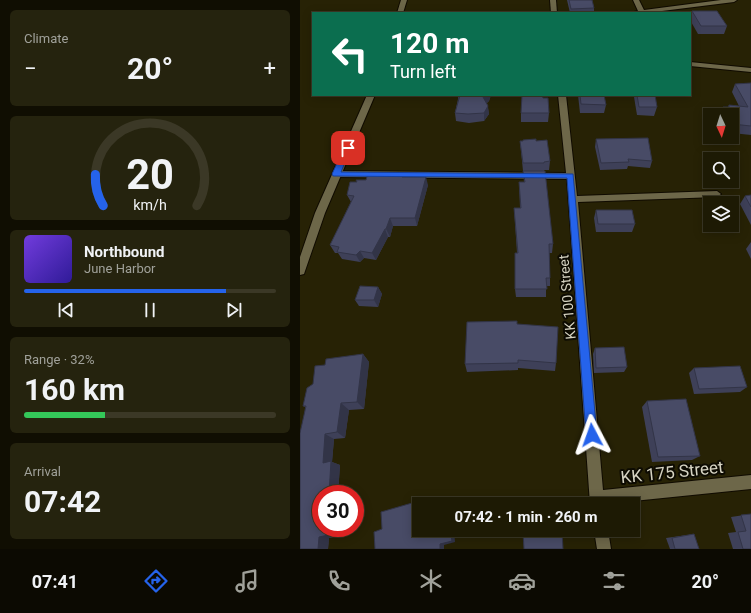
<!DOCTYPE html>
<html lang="en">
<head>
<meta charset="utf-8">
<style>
  body { margin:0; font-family:Roboto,sans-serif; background:#25230e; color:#f1f3f6; height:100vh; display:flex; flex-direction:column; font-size:15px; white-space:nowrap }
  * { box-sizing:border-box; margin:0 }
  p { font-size:13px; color:#a0a19a }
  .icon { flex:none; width:22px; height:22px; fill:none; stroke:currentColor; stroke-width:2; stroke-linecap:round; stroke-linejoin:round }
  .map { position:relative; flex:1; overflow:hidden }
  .drawer { display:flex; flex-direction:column; gap:10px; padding:10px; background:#100e02; width:300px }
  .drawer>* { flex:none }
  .banner { position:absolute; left:12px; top:12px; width:379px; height:84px; border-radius:0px; box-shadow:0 2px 10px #0003,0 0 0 1px #3b3826; background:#0b6e4f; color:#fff; overflow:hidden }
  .needle { width:26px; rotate:176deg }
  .tools { position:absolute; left:403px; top:108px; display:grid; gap:8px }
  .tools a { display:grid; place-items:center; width:36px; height:36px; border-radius:0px; background:#1d1a04; box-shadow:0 2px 10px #0003,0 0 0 1px #3b3826; font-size:20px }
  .speed { position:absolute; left:12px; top:485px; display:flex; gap:8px; font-size:20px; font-weight:700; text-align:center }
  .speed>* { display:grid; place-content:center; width:52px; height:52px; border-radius:50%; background:#1d1a04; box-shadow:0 2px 10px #0003,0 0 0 1px #3b3826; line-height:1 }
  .speed .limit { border:6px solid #d22; background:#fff; color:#111 }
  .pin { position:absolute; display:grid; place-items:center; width:34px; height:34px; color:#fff; margin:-17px; border-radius:8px; box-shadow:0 2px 6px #0006 }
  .me { position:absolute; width:44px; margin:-22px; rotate:356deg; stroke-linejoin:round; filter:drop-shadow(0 0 3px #0008) }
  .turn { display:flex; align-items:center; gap:14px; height:84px; padding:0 12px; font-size:18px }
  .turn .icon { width:52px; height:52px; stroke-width:2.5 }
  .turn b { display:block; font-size:28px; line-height:34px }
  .big { font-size:30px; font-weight:700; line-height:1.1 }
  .drawer .card { flex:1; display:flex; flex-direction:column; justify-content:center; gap:6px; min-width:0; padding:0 14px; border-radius:6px; background:#25230e }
  .drawer .dial { align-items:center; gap:0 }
  .dial svg { height:104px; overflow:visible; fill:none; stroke:#3b3826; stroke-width:7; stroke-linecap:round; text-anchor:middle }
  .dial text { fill:#f1f3f6; stroke:none }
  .song { display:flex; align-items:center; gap:12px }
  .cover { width:48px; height:48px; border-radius:6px; background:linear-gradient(135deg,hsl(260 70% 55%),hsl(250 70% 35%)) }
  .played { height:4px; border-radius:2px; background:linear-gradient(90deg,#2563eb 80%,#3b3826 80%) }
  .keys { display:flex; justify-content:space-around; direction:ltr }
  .heat { display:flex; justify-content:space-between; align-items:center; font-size:22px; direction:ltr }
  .charge { height:6px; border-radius:3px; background:linear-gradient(90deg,#34c759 32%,#3b3826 0) }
  .trip { position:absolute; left:112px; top:497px; width:228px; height:40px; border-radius:0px; background:#1d1a04; box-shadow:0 2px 10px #0003,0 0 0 1px #3b3826; font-weight:700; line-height:40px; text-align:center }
  .dock { display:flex; height:64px; justify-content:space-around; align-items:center; background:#0c0a02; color:#a0a19a }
  .dock .icon { width:28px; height:28px }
  .dock .on { color:#2563eb }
  .dock b { font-size:18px; color:#f1f3f6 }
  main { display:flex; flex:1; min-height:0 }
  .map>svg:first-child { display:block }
</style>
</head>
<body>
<main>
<section class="drawer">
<div class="card"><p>Climate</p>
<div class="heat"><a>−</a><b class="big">20°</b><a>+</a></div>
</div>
<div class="card dial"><svg viewBox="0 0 100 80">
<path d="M14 69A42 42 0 1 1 86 69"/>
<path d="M14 69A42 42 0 0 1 8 45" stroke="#2563eb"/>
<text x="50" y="56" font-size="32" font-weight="700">20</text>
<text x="50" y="72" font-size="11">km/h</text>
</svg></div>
<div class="card">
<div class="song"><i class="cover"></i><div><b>Northbound</b><p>June Harbor</p></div></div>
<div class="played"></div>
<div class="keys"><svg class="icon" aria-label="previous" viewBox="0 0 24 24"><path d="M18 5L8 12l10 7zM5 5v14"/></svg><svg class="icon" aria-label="pause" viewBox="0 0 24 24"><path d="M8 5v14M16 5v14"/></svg><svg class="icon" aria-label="next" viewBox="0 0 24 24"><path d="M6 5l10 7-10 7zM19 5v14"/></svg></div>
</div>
<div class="card"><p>Range · 32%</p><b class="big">160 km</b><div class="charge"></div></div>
<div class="card"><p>Arrival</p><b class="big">07:42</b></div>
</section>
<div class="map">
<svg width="451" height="549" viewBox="0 0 451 549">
  <rect width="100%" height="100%" fill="#272205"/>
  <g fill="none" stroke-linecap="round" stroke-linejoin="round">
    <defs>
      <g id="minor">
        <path d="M250,0H256L257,13H251Z"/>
        <path d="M333,0H339L344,10L421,0H437L434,2L346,13H330L338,11Z"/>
        <path d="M390,62L451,68V72L390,66Z"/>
        <path d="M258,95H266L277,196L417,191L421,194L417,197L278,202L303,490L451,475V489L304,504H290L267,179L36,177L32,174L36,171L266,173Z"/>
        <path d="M294,530H308L311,549H297Z"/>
      </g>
      <g id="tertiary">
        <path d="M101,0H107L103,13H97Z"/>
        <path d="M67,95H75L25,213L5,271L4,274L0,275V257L15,213Z"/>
      </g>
    </defs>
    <use href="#minor" stroke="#100b00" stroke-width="2"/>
    <use href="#tertiary" stroke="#100b00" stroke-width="2"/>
    <use href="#minor" fill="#6d6749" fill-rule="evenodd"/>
    <use href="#tertiary" fill="#6d6749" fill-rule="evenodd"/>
  </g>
  <g fill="#3e4058">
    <path d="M267,0H292L294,8V13H270Z"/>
    <path d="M392,11L427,26L424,34H398L390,20V18Z"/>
    <path d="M451,83V135L432,133V115H419L423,107H428L429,105L439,106L432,92L435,84Z"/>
    <path d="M158,95H191L189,101L187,103L189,114L184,121L169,123L156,121L155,113L158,99Z"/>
    <path d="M278,95H304L306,105L304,113H280Z"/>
    <path d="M335,95H382V96H355L357,107L354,116L337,115L334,97Z"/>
    <path d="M243,98L249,113L248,122H221V113Z"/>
    <path d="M296,139L352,161L350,168L328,166L327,169L300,170L295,147Z"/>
    <path d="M220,141H236L250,161L249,170H244V171L253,244L252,253H249L250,278V286H246V297H216L215,289L217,253L214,208H220L219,182H224L223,171Z"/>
    <path d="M104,177L128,185L117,226H93L90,237H88L76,260L64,258L60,262L42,259L38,253H35L30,245L51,202L47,195L57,182L66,180Z"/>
    <path d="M451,195V225L440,204L445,196Z"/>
    <path d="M296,210L335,224L332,232H296L294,218Z"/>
    <path d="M451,242V259L446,249Z"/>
    <path d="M78,287L82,294L78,307L59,306L55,300Z"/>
    <path d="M217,324L256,363L255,371L218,368V370L167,372L165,364Z"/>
    <path d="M295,348L327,367L324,372L294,373L293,354Z"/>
    <path d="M63,354L69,362L64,409L49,410L45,438L34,439L32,462L40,465L38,494H21L42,535L29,538L28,549H0L5,407L3,406L13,384L25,365Z"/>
    <path d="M394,368L447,387L440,392L394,394L389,373Z"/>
    <path d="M347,401L400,456L392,460L352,462L342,407Z"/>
    <path d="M451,514V549H433L428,533L436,532L431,517Z"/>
    <path d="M394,534L399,549H370L366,538Z"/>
  </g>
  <g fill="#323447">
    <path d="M185,95H191L189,101L184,105L183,97Z"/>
    <path d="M188,106L189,114L184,121V113Z"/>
    <path d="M126,177L128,185L117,226L115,218Z"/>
    <path d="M90,218L93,226L90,237L86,229Z"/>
    <path d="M85,229L88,237L76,260L72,253Z"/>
    <path d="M60,251L64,258L60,262L56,255Z"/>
    <path d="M78,287L82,294L78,307L74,300Z"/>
    <path d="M63,354L69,362L64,409L57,402Z"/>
    <path d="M41,403L49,410L45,438L37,432Z"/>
    <path d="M25,434L34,439L32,462L40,465L38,494H29L23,463Z"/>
    <path d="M119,501L125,504H120Z"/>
    <path d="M33,528H43L42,535L29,538L28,549H18L19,537Z"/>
    <path d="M150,530H154L155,542L144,545V549H140V544Z"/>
  </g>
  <g fill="#484b66" stroke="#323447">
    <path d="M269,0H292L294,8L271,9Z"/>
    <path d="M392,11H417L427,26H401Z"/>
    <path d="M451,83V126L432,124V115H424L423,107H429V105L448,107L435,84Z"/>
    <path d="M160,95H185L183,97L188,106L184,113L168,114L155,113Z"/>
    <path d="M222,95H242L243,98H248L249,113H221Z"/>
    <path d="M280,95H304L306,105L281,104Z"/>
    <path d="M337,95H355L357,107H339Z"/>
    <path d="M348,138L352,161L328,159L329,162L301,163L296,139Z"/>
    <path d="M236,139V141L247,140L250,161L244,162V163H223L220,141H223V140Z"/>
    <path d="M223,171H245L253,244H249L250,278H246L247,289H215V253H218L214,208H221L219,182H225Z"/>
    <path d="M68,173H103L102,177H126L115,218H90L86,229H85L72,253L60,251L56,255L37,252L39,247L30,245L54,196L47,195L50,182H57L56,180H66Z"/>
    <path d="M451,195V207L445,196Z"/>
    <path d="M296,210H332L335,224H298Z"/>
    <path d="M60,286L78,287L74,300H55Z"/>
    <path d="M217,321V324L258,327L256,363L218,360V363L165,364L167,322Z"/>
    <path d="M324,347L327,367L296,368L295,348Z"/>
    <path d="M63,354L57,402L41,403L37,432L25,434L23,463L31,461L29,494H21V528H33V534L19,537L18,549H0V433L6,406H3L7,388L13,384L15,366L25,365L26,359Z"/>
    <path d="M440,366L447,387L399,389L394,368Z"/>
    <path d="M386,399L400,456L358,457L347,401Z"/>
    <path d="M119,501V530H150L152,541L140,544V549H75L74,532L82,529L81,512Z"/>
    <path d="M451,514V549H443L438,532L446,531L441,515Z"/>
    <path d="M262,531L263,549H224L223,533Z"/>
    <path d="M394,534L399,549H375L372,538Z"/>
  </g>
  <path fill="#2563eb" stroke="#184099" d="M48,145L51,148L41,172L273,174L297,435L296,439L292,440L287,439L286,435L267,178L33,176L32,174L44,148Z"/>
  <g text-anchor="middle" stroke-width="4" stroke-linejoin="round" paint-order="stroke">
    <g font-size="14" fill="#d6d3c2" stroke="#0d0b02">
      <text transform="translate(267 297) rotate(-95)" y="5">KK 100 Street</text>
    </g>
    <g font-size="17" fill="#d6d3c2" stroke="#0d0b02">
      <text transform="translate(372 472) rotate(-6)" y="6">KK 175 Street</text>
    </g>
  </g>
</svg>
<div class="tools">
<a><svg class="needle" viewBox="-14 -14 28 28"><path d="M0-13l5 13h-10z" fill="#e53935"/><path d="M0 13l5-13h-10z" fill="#a0a19a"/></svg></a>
<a><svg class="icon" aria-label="search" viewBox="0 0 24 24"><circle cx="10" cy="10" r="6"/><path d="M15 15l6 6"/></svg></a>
<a><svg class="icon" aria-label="layers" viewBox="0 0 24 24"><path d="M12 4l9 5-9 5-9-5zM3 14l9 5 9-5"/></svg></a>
</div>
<div class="speed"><div class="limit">30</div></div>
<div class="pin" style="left:48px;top:148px;background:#d93025"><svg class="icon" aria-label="arrive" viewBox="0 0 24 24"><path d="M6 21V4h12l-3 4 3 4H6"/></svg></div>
<svg class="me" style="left:292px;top:435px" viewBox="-20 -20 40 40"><path d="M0-17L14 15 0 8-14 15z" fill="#2563eb" stroke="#fff" stroke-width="4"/></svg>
<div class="trip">07:42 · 1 min · 260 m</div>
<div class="banner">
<div class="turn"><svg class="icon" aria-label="left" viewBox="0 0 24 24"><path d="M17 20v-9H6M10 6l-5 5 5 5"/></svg><div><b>120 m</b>Turn left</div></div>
</div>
</div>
</main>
<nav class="dock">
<b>07:41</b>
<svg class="icon on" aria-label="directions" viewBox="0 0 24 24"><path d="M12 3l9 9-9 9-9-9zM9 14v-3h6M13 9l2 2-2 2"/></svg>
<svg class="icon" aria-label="music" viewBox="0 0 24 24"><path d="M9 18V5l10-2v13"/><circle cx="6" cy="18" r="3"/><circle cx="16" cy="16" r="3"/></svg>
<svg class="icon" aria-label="phone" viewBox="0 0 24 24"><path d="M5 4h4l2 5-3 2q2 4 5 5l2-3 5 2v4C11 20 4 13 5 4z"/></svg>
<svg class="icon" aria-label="climate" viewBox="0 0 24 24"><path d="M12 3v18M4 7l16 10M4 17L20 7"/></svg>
<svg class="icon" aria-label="car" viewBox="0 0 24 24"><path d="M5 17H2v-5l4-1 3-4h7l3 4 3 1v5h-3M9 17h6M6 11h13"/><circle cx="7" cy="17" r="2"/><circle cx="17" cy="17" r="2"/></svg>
<svg class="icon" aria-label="filters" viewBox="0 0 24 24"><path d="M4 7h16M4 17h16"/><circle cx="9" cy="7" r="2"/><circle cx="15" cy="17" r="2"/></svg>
<b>20°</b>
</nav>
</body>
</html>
